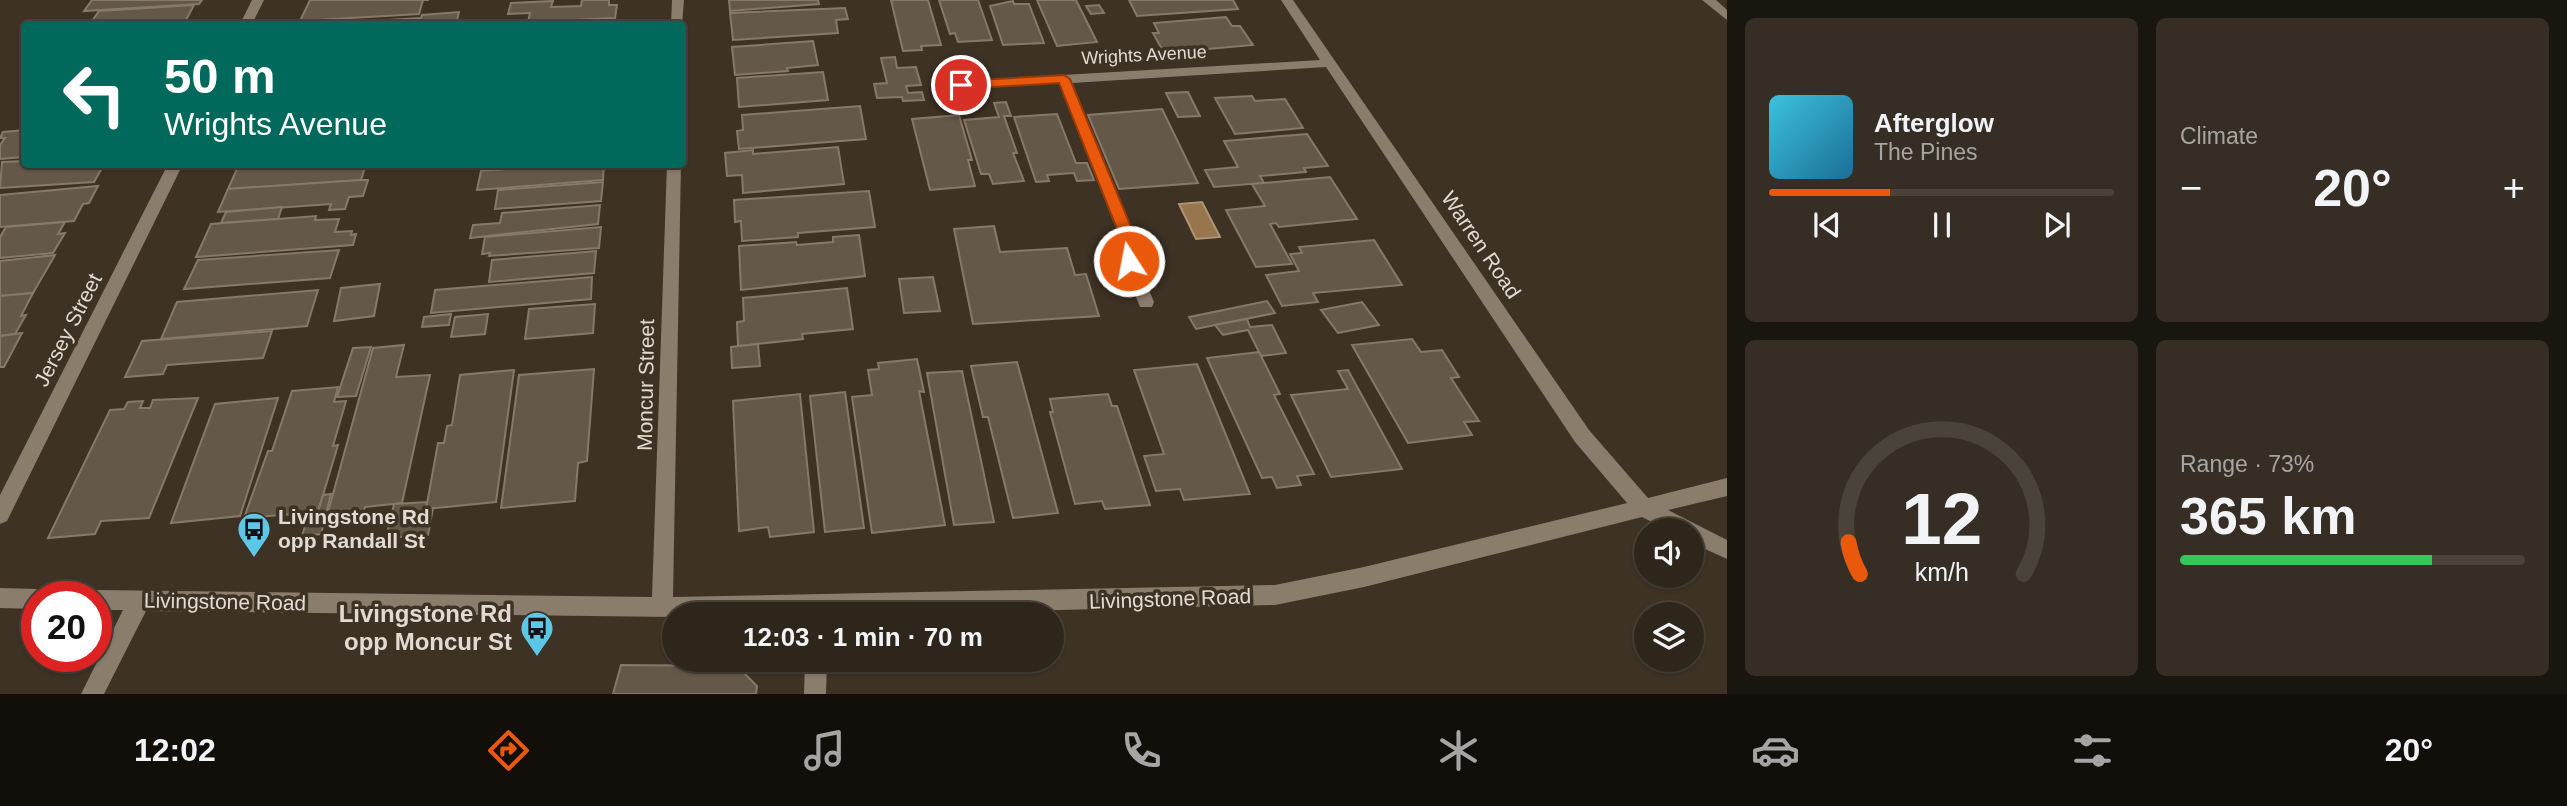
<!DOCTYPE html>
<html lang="en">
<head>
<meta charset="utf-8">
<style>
  body { margin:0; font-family:Arial,sans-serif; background:#362e24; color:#f1f3f6; height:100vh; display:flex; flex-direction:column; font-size:26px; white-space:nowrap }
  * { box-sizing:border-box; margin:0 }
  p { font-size:23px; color:#a7a5a3 }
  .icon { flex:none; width:38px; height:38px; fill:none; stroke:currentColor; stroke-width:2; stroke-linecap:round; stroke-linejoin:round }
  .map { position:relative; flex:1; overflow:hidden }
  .panel { display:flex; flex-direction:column; gap:18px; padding:18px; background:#19150f; width:840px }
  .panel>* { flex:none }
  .guide { position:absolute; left:21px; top:21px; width:665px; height:147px; border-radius:7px; box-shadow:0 2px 5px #0004,0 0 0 2px #49433a; background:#00695c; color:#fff; overflow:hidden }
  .buttons { position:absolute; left:1634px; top:518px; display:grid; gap:14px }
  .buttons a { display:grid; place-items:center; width:70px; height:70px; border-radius:50%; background:#2e261b; box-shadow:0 2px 5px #0004,0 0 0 2px #49433a; font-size:35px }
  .speed { position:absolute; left:21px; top:581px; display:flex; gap:14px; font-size:35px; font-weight:700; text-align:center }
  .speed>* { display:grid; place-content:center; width:91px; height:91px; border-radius:50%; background:#2e261b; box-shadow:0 2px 5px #0004,0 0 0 2px #49433a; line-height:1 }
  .speed .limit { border:10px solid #d22; background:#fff; color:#111 }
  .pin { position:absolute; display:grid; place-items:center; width:60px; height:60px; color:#fff; margin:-30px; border:4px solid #fff; border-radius:50%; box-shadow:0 2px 7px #0007 }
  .me { position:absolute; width:77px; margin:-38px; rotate:349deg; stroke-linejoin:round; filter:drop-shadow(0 0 5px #0008) }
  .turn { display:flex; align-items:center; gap:24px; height:147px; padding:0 28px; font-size:32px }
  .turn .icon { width:91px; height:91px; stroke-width:2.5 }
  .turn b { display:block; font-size:49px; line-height:60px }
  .big { font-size:52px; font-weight:700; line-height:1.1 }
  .panel .tile { flex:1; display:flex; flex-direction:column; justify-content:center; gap:10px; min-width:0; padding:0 24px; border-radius:10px; background:#362e24 }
  .panel .dial { align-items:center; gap:0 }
  .dial svg { height:182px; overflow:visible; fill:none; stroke:#49433a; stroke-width:7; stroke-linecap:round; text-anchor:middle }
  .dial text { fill:#f1f3f6; stroke:none }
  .song { display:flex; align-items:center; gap:21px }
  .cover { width:84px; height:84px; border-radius:10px; background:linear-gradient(135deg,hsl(190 70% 55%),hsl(200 70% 35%)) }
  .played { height:7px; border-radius:4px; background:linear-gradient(90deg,#ea580c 35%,#49433a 35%) }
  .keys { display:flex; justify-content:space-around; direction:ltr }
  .heat { display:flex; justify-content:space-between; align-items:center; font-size:38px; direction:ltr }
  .charge { height:10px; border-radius:5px; background:linear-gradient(90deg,#34c759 73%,#49433a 0) }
  .panel .tiles { flex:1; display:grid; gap:18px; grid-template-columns:repeat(2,1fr) }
  .trip { position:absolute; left:662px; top:602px; width:402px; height:70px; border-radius:35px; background:#2e261b; box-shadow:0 2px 5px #0004,0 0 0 2px #49433a; font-weight:700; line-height:70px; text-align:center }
  .tab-bar { display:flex; height:112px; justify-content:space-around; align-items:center; background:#120f0b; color:#a7a5a3 }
  .tab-bar .icon { width:49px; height:49px }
  .tab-bar .active { color:#ea580c }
  .tab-bar b { font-size:32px; color:#f1f3f6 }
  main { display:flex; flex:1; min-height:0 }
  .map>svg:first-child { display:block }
</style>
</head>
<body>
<main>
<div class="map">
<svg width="1727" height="694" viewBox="0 0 1727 694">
  <rect width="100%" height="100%" fill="#3d3224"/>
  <path fill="#97764e" stroke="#ae9476" stroke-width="2" d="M1202,202L1220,237L1196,239L1179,204Z"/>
  <g fill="#645849" stroke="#87796a" stroke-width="2">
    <path d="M92,0H202L199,4L84,11Z"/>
    <path d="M310,0H429H423L419,14L300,21Z"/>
    <path d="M582,0H609V5H617L615,18L528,22L530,13L508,14L511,3L553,1L551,7L581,6Z"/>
    <path d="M729,0H818L819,4L730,11Z"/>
    <path d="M891,0H928L941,45L921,46L922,50L903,51Z"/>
    <path d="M939,0H978L992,40L958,42L955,33L950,34Z"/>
    <path d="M1037,0H1076L1097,42L1057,46Z"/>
    <path d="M1129,0H1233L1238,9L1137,16Z"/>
    <path d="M1013,1L1014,4H1029L1044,43L1003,45L990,6Z"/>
    <path d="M194,5L186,20L90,24L99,11Z"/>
    <path d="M1099,5L1104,13L1091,14L1086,6Z"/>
    <path d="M845,8L848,19L836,20L838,33L733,40L730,13Z"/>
    <path d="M459,12L456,24H320L421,18L422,15Z"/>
    <path d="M1226,17L1232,26H1240L1253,45L1164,53L1153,33H1159L1154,23Z"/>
    <path d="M813,41L818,65L787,68L788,71L735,75L732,47Z"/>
    <path d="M895,57L897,68L916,67L921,85L906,86L908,93L922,92L924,100L903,101L902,97L877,98L874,84L887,83L881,58Z"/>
    <path d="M823,72L828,100L739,107L737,78Z"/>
    <path d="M1188,92L1200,116L1178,117L1166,93Z"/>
    <path d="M1252,96L1255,101L1285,99L1303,128L1235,134L1215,98Z"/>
    <path d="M1006,102L1011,116H1004L1017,153H1013L1024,181L993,184L989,174H981L964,120L999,117L994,103Z"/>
    <path d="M860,106L866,139L739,149L737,131L743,130L742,115Z"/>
    <path d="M1162,109L1198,183L1119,189L1088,115Z"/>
    <path d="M1057,114L1076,163H1087L1094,180L1077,181L1074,173L1047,175L1049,181L1036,182L1014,117Z"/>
    <path d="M959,115L972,160H968L975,186L930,190L912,119Z"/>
    <path d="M24,130V157L0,159V145L5,138H0L3,132Z"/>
    <path d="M1307,134L1328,166L1304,168L1306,172L1260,176L1264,183L1214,187L1205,170L1238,167L1224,141Z"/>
    <path d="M838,147L844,184L743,193L742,175L727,176L725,153L753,150V154Z"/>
    <path d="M24,161V164H108L102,168L94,182L0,188L2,162Z"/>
    <path d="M300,164H366L361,180L228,189L237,169Z"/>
    <path d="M567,164H604L603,180L477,190L481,171Z"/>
    <path d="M1330,177L1357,219L1279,227L1276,223L1270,224L1292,264L1256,267L1226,210L1265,206L1252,184Z"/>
    <path d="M361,180H368L363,196L349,197L345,209L329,210L331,204L218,212L228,189Z"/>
    <path d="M603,182L601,201L495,209L498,190Z"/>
    <path d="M98,186L89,203L83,204L74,221L0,227V195Z"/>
    <path d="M869,191L875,227L798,233V237L742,241L741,221L735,222L734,200Z"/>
    <path d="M600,205L598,224L470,238L473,225L500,223L502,213Z"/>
    <path d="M282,207L278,219L221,223L226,212Z"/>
    <path d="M316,216L315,220L339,219L335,232L352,231L351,235L356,234L353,245L196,257L211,224Z"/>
    <path d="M65,222L58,234L65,233L53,253L0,258V237L6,227Z"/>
    <path d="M994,226L1000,252L1067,248L1075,275L1086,274L1099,316L973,324L954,229Z"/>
    <path d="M601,227L599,248L489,256L490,253L482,254L485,237Z"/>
    <path d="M859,235L865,276L741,290L739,246L796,242L797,245L833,242V237Z"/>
    <path d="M1374,240L1402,285L1313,293L1318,302L1282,306L1266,275L1299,271L1290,254L1302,253L1299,247Z"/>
    <path d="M339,250L330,278L184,289L198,260Z"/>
    <path d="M596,251L594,273L489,282L492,260Z"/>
    <path d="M55,255L33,293L0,296V261Z"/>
    <path d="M592,277L591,299L431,313L435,290Z"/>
    <path d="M933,277L940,311L904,313L899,279Z"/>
    <path d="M380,284L374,316L334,321L341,288Z"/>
    <path d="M847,288L853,329L802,334L803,339L738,346L737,322L744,321L743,298Z"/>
    <path d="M318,290L307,326L161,339L177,302Z"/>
    <path d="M33,293L21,316L26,315L15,334L0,336V296Z"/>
    <path d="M1267,301L1275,313L1196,329L1189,317Z"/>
    <path d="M1362,302L1379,325L1338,333L1321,310Z"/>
    <path d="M595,304L593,333L525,339L529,309Z"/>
    <path d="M451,314L449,325L422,327L424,317Z"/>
    <path d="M488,314L485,334L451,337L455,317Z"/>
    <path d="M1247,319L1250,327L1272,325L1286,353L1261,356L1248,330L1223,335L1215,325Z"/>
    <path d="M272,331L263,358L167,365L163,374L125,377L142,341Z"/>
    <path d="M22,333L4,367H0V336Z"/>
    <path d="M1412,339L1421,352L1442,350L1459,377L1451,378L1479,421L1464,422L1472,435L1408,443L1352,345Z"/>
    <path d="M758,344L760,366L732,368L731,347Z"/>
    <path d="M404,345L396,377L430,375L402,503L365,507L363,514L327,516L373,348Z"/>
    <path d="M371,347L356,396L337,397L353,348Z"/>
    <path d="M1259,352L1280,394L1274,395L1314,474L1297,476L1301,485L1277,488L1272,477L1262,478L1207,358Z"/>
    <path d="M917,359L924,392L919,391L945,525L872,533L852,397L872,395L868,370L879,369L878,363Z"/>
    <path d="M1017,362L1058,513L1013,518L988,417H983L971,366Z"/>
    <path d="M1197,364L1250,494L1184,500L1180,489L1156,491L1144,456L1164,454L1134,370Z"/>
    <path d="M594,369L587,461L578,463L575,501L501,508L519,375Z"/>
    <path d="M514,370L496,502L426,509L438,443H444L447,426L452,425L460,375Z"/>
    <path d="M1348,370L1402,469L1331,477L1291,395L1348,389L1338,371Z"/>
    <path d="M962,371L994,522L954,525L927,373Z"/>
    <path d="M338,387L334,402L346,401L333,446L338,445L318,512L244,518L268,451H272L292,391Z"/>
    <path d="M845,392L864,528L825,532L810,396Z"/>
    <path d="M800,394L814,532L770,537L768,527L739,531L733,401Z"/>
    <path d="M1108,394L1112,406H1117L1150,505L1105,509L1102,501L1075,504L1050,412H1053L1050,399Z"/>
    <path d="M198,398L149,518L101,521L95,534L48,538L110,410L124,409L128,402L143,401L140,408H150L153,400Z"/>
    <path d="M278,398L240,516L171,523L215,404Z"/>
    <path d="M331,494L321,534L302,536L309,513L318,512L323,495Z"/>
    <path d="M427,502L426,509L433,508L428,535L386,538L394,504Z"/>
    <path d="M621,665L737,666L757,686L756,694H613Z"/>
  </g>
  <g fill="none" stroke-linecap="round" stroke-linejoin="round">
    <g fill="#8b7d6b" fill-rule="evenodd">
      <path d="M252,0H264L252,24H240Z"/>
      <path d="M672,0H684L682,25L671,24Z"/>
      <path d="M1281,0H1293L1589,430L1648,498L1727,478V496L1668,510L1727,540V559L1692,543V530H1668L1642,517L1364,587L1275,605L894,614H674V617L146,611L104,694H81L123,610H96V597H87L89,593L96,590L652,597L667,164H681L673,597L1275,585L1364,567L1627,503L1575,442L1326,67L1072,83L1134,234L1137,261L1154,302L1152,307H1140L1138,302L1121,261L1118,234L1059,83L961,89L954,85L961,81L1320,60Z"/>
      <path d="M1702,0H1716L1727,10V20Z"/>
      <path d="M168,164H183L7,521L0,524V495Z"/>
      <path d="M0,588L37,589L44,592L47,597H37V609L0,608Z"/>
      <path d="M805,660H827L826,694H804Z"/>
    </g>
  </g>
  <path fill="#ea580c" stroke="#983908" stroke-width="2" d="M1064,75L1070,79L1134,234L1137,261L1135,264H1124L1119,234L1059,83L961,89L954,85L961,81Z"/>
  <defs>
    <symbol id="bus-pin" viewBox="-11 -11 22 30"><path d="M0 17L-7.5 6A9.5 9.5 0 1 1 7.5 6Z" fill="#5dc7e8" stroke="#3d3224"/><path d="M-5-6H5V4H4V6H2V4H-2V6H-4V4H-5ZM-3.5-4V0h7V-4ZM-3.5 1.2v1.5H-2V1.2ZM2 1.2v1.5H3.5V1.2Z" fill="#111"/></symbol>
  </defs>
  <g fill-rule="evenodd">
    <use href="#bus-pin" x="235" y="510" width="38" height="52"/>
    <use href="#bus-pin" x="518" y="609" width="38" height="52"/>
  </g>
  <g text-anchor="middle" stroke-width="7" stroke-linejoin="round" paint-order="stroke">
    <g font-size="18" fill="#e2dbd3" stroke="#3d3224">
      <text transform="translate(1144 55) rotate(-3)" y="6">Wrights Avenue</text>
    </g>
    <g font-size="21" fill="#e2dbd3" stroke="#3d3224">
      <text transform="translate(1481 245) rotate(56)" y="7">Warren Road</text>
      <text transform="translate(68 330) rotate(-63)" y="7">Jersey Street</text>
      <text transform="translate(646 385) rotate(-89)" y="7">Moncur Street</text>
      <text transform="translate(1170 599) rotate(-2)" y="7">Livingstone Road</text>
      <text transform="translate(225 602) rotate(1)" y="7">Livingstone Road</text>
    </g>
    <g font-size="21" font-weight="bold" fill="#e2dbd3" stroke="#3d3224" text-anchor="start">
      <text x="278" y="524">Livingstone Rd<tspan x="278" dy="24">opp Randall St</tspan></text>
    </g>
    <g font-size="24" font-weight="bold" fill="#e2dbd3" stroke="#3d3224" text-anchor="end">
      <text x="512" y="622">Livingstone Rd<tspan x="512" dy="28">opp Moncur St</tspan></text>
    </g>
  </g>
</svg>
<div class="buttons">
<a><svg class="icon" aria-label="sound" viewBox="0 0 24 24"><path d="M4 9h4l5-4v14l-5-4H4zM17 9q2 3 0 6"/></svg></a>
<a><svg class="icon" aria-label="layers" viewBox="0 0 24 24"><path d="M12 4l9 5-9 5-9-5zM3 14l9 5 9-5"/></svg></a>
</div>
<div class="speed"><div class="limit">20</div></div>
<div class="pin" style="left:961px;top:85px;background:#d93025"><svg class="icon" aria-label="arrive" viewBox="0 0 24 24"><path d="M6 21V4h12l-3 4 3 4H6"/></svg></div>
<svg class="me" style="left:1129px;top:261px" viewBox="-20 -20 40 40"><circle r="17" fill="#ea580c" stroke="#fff" stroke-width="3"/><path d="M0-11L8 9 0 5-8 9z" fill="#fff"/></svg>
<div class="trip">12:03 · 1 min · 70 m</div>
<div class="guide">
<div class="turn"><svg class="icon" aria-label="left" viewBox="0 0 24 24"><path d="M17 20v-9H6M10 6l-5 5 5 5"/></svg><div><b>50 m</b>Wrights Avenue</div></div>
</div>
</div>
<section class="panel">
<div class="tiles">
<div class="tile">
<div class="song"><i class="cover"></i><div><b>Afterglow</b><p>The Pines</p></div></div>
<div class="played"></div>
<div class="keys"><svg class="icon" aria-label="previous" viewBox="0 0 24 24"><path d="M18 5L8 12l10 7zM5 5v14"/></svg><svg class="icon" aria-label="pause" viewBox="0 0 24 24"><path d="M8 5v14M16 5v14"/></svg><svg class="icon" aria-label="next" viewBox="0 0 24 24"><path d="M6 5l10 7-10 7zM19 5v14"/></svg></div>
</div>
<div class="tile"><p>Climate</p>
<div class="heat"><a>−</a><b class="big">20°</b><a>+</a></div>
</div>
<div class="tile dial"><svg viewBox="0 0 100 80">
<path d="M14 69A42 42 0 1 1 86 69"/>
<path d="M14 69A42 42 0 0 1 9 55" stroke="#ea580c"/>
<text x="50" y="56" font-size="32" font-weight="700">12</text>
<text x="50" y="72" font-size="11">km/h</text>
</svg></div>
<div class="tile"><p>Range · 73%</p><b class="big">365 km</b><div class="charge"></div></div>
</div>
</section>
</main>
<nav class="tab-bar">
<b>12:02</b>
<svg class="icon active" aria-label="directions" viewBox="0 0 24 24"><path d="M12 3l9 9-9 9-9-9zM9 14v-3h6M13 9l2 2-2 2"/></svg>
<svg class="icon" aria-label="music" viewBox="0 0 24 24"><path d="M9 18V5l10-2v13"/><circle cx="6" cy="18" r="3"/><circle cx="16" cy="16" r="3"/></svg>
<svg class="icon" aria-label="phone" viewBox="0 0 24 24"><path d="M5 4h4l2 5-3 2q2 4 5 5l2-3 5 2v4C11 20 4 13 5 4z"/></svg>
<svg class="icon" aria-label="climate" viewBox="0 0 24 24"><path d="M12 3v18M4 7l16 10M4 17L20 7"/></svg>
<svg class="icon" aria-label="car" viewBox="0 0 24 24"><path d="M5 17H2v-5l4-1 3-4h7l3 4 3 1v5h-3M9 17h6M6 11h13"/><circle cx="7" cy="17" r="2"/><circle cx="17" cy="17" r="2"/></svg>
<svg class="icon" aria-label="filters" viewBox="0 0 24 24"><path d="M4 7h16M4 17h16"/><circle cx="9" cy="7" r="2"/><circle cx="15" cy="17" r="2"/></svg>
<b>20°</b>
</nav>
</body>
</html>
